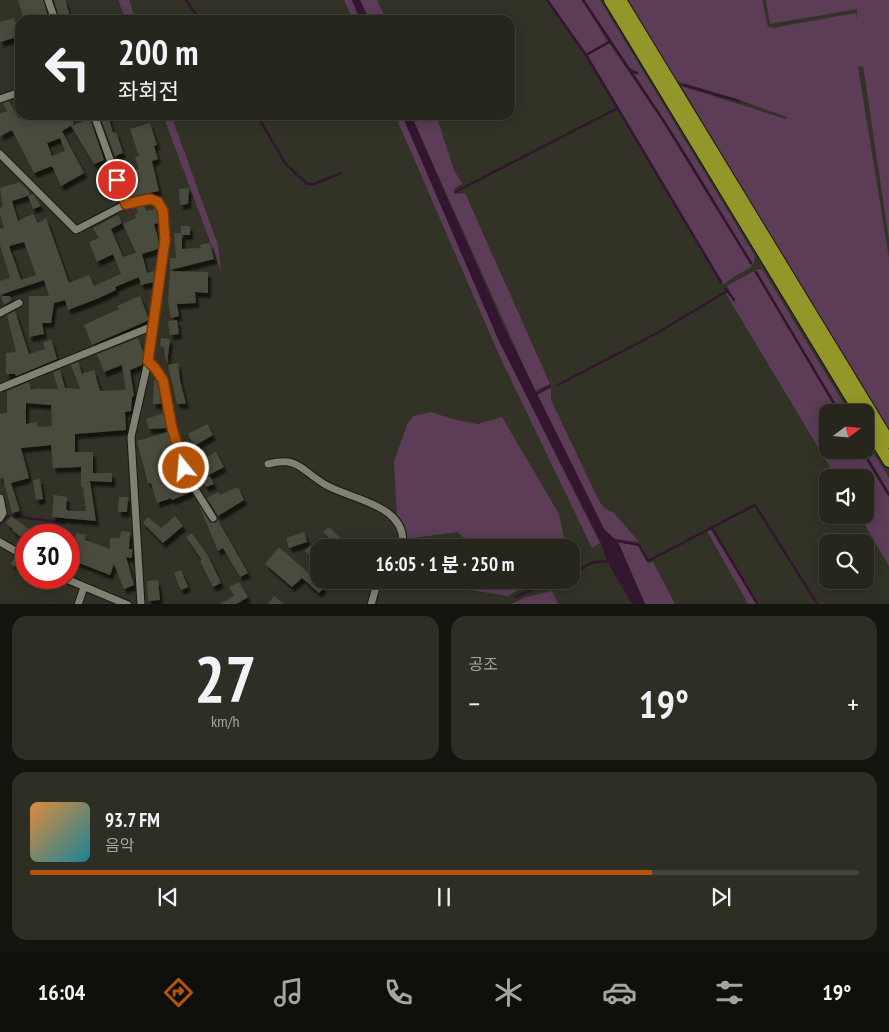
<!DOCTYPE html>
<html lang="ko">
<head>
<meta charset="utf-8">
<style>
  body { margin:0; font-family:"PT Sans Narrow","Noto Sans KR",sans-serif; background:#2e2e25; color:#f1f3f6; height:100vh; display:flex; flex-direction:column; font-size:19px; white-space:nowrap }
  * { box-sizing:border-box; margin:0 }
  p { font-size:16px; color:#a4a5a3 }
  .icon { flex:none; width:28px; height:28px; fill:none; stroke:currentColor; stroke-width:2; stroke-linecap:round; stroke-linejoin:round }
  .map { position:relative; height:604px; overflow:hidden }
  .sheet { display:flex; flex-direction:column; gap:12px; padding:12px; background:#15150f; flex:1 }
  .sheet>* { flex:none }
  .top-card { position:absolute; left:15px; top:15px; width:500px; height:105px; border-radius:15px; box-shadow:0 2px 12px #0003,0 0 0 1px #42433b; background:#26261c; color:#f1f3f6; overflow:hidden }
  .needle { width:32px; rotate:74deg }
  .controls { position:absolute; left:819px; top:404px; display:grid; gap:10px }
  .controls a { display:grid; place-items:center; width:55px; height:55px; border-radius:10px; background:#26261c; box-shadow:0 2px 12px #0003,0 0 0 1px #42433b; font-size:25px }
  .speed { position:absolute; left:15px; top:524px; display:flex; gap:10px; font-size:25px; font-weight:700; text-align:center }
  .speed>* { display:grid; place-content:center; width:65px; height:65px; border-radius:50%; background:#26261c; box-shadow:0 2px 12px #0003,0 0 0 1px #42433b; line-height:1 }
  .speed .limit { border:8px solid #d22; background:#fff; color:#111 }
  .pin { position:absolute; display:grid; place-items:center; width:42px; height:42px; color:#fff; margin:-21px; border:2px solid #fff; border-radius:50%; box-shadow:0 1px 5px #0007 }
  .me { position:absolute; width:55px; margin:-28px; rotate:343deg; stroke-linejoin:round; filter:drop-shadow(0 0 4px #0008) }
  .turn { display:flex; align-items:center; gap:18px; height:105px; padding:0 20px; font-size:22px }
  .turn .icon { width:65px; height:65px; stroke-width:2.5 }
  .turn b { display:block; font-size:35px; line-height:42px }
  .big { font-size:38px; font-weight:700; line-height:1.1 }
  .sheet .widget { flex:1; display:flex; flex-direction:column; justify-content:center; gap:8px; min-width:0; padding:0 18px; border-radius:15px; background:#2e2e25 }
  .sheet .dial { align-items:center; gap:0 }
  .dial b { font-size:65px; line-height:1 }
  .song { display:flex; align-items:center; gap:15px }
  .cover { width:60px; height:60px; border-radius:8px; background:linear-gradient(135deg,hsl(30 70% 55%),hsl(190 70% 35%)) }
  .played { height:5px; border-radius:2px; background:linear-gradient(90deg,#b45309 75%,#42433b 75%) }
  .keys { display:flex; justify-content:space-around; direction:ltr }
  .heat { display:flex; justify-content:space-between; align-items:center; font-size:28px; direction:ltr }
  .sheet .tiles { flex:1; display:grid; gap:12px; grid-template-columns:1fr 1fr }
  .widget:last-child { grid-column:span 2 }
  .trip { position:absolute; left:310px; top:539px; width:270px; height:50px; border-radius:15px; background:#26261c; box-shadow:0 2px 12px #0003,0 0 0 1px #42433b; font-weight:700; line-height:50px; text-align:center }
  .menu { display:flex; height:80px; justify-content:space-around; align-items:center; background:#0f0f0b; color:#a4a5a3 }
  .menu .icon { width:35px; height:35px }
  .menu .current { color:#b45309 }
  .menu b { font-size:22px; color:#f1f3f6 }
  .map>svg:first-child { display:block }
</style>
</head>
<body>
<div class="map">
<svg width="889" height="605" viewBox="0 0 889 605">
  <defs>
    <filter id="shadow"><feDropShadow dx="3" dy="5" stdDeviation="1" flood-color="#0009"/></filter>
  </defs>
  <rect width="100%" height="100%" fill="#323326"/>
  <g fill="#5c3c57">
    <path d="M118,0H129L136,20H126Z"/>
    <path d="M344,0H352L360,20H353Z"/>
    <path d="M360,0H377L386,20H369Z"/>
    <path d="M549,0H582L608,42L586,54Z"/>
    <path d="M584,0H600L755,256L753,265L686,154L632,72L638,73L627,66Z"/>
    <path d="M627,0H762L768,27L773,28L856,13L857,20V9L770,24L766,0H889V240L863,66L858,67L889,258V431L681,86L786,119L787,117L739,100L676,81Z"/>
    <path d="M609,43L664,123L752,266L723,284L587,56Z"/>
    <path d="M163,115H171L218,245L221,271Z"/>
    <path d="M395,115H402L499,341L600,543L592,548L500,357Z"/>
    <path d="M411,115H436L454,170L462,184L455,188V194L465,193L550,384L535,391Z"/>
    <path d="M762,269L774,288L849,412H840L755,270Z"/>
    <path d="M754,271L839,412H828V450H861L889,497V566L859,515H865V478L836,477L726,294L730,292L727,286Z"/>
    <path d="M551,388V400L598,499L603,507L614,513L639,542L614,539L604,529L537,395Z"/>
    <path d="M431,412L452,419L478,424L502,417L559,514L566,547H481L479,540L462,537L458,532L405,539L397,518L394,461L408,423L413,416Z"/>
    <path d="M865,439L889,478V493L863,450H865Z"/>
    <path d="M711,530L757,604H748L707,531Z"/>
    <path d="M618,542L638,546L648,563L653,562L675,604H645Z"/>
    <path d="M460,580H536L508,596L445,586Z"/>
    <path d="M552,591L558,604H511L526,597Z"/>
  </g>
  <g fill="#33152f">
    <path d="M352,0H360L369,20H360Z"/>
    <path d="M402,115H411L502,323L604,529L618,542L645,604H632C625,590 604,561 603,547L499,341Z"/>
  </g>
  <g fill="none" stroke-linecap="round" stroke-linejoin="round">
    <g stroke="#33152f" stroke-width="2.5">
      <path d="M186,0L200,20"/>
      <path d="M547,0L586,55L721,282"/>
      <path d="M583,0L665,123L751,263"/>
      <path d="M586,55L609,42"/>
      <path d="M631,71L637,73"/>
      <path d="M684,85L739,101"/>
      <path d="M257,115L285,163L307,184H314L341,173"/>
      <path d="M455,192L616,109"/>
      <path d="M756,272L839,412"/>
      <path d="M726,289L734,300"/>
      <path d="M558,385L657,333L727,291"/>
      <path d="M534,395L550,386"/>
      <path d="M862,450L889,495"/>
      <path d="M0,524L7,517L13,516L65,523"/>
      <path d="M712,528L758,605"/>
      <path d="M614,540L639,545L648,561L755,505L818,605"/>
      <path d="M571,573L594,562L610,561"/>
      <path d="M515,597L555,580"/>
    </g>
  </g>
  <g fill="#4a4b3e" fill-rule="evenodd" filter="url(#shadow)">
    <path d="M18,0H43L49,20H24Z"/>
    <path d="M54,0H65L71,20H60Z"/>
    <path d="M14,18L20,36L18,53L14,38L0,42V22Z"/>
    <path d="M9,101L19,119L28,115H34L37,121L51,115H71L74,124L62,131L84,173L61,186L52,166L34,173L12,130L0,136V114L7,111L3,103ZM60,138L65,151L52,156L47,143Z"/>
    <path d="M108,115L113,133L116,132L123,153L115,156L100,116Z"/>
    <path d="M90,119L104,160L94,164L71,126Z"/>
    <path d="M150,123L157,145L154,146L158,159L152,161L159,191L129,197L121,175L139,169L135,157L139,156L130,129Z"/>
    <path d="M111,177L119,201L114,204L106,179Z"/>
    <path d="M20,182L28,190L30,195L12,201L18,221L33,214L38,223L46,218L69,283L89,275L94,286L121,274L113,254L97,262L89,242L99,238L93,228L118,215L122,223L111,229L123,257L136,253L123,224L136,218L135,214L138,213L136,207L144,205L146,211L156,209L159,223L154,224L159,243L158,249L142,254L147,273L154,271V282L141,285L139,277L115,287L116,290L99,298L68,310L65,300L54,303L51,323H42L44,334L29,337V296H49L44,280L0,295V281L10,278L0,245V229L4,228L0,214V208L3,207L0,188ZM24,242L36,275L21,280L9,246Z"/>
    <path d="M189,188L188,204L180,205L179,189Z"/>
    <path d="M33,194L41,206L33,209L28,196Z"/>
    <path d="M181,226H190V235H182V249L201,248L200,245L210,243L214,259L170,270V258H176L174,233H181Z"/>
    <path d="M170,271L208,272V293L195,292L196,303L177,304L179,316L171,318L168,302Z"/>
    <path d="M1,296H10L11,301L4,305Z"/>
    <path d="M140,296L149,320L92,345L84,325L119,309L117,306Z"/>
    <path d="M15,311L29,354L45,349L43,343L51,339L57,359L16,376L15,374H6V353L16,352L7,315Z"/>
    <path d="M177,320L179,334L170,335L168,321Z"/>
    <path d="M138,338L144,354L142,365L130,370L134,396L132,397L131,411L125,412L126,430L75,434V452H93V473H112V482L90,481L96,521L52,517L54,495L67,497L66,509L69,511H86L83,487H81V467L53,468L51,445L21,448L29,478L11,483L20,511L12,513L3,478L0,479V414L7,413V391L29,382L31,389H58L53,372L60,370L65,388L80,389L71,365L78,362L82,374L94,370L100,391L126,390L122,365L104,372L97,354ZM26,403L51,405L52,426L38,427L37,422L26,424Z"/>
    <path d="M161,338L170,339L167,364L163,346L160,347Z"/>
    <path d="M178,363L180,380L186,404H177L169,370L168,365Z"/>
    <path d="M154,379L158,382L161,404H153Z"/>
    <path d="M164,413L167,428L149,429L146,419Z"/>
    <path d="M207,424L213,435L194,446L188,434Z"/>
    <path d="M168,432L179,469L191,492L172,500L171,498L157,503L151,483H148L137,441Z"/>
    <path d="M197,446L203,459L216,452L224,467L205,477L191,449Z"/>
    <path d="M210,476L214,484L206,487L202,480Z"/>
    <path d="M40,479L43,499L36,500L33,480Z"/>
    <path d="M238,487L244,500L218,516L207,498L218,492L220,495Z"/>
    <path d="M119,497H128L127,512H118Z"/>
    <path d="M198,503L210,522L215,523L218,520L248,573L240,577L223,548L218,551Z"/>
    <path d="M11,516L37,535H26V541L12,530L13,529L6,523Z"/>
    <path d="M175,516L183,526L163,543L143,523L148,517L161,528Z"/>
    <path d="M49,526L57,528L71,535H48Z"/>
    <path d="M329,527L342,540L336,545L323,532Z"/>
    <path d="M121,531L130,532L129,549H132V558L126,557L134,585L124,589L114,564L110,575L69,559V551L72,552L76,533L86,535L85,540L110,549V538H120Z"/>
    <path d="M304,532L307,542L289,548L286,538Z"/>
    <path d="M192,533L208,556L221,583L213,587L200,561L202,560L186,537Z"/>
    <path d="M310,546L319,555V565L305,551Z"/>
    <path d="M279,547L324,587L319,593L302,578L292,587L265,564Z"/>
    <path d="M14,558L26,565V573L11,564Z"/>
    <path d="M181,570L188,587L181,590L174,573Z"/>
    <path d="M158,580L160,600L148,601L147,581Z"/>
    <path d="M239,582L248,597L235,605H218L234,596L229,587Z"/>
    <path d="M274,596L285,605H267Z"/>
  </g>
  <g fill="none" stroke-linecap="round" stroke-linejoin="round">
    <defs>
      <g id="minor">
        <path d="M48,0L55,20"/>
        <path d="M0,99L20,92"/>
        <path d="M94,115L126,204"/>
        <path d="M0,154L76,230L126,204L136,201L150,199L158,202L163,211L165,240L149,357L131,437L141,605"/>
        <path d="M0,313L19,303"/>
        <path d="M148,361L155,368L163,380L172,428L184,467L191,483L213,518"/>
        <path d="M0,388L153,326"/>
        <path d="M268,464C300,456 301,471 326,485C352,500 410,505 402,548"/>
        <path d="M0,498L3,513L0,518"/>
        <path d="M0,542L26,557"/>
        <path d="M64,578L128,605"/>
        <path d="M78,605L84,587"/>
        <path d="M371,605L376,587L385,580"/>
      </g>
      <g id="motorway">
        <path d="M610,0L860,412"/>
        <path d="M620,0L889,442"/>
        <path d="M865,421L889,461"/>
      </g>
    </defs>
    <use href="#minor" stroke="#191a0f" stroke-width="9"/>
    <use href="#motorway" stroke="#191a0f" stroke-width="14"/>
    <use href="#minor" stroke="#808173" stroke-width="7"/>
    <use href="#motorway" stroke="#939729" stroke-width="12"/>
  </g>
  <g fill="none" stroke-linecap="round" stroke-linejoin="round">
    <defs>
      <path id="route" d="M117,180L126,204L150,199L158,202L163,211L165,240L148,361L155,368L163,380L172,428L184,468"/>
    </defs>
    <use href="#route" stroke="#753606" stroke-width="12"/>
    <use href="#route" stroke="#b45309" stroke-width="9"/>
  </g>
</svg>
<div class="controls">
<a><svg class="needle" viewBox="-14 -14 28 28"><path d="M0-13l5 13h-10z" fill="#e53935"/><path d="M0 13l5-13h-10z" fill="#a4a5a3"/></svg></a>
<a><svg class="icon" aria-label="sound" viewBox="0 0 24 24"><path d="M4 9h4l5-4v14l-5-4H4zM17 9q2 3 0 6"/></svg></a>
<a><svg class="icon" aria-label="search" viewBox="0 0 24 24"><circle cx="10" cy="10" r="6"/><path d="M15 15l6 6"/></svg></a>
</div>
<div class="speed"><div class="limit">30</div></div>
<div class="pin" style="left:117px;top:180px;background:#d93025"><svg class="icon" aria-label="arrive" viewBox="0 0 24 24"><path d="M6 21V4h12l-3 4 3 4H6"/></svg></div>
<svg class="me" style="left:184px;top:468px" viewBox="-20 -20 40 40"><circle r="17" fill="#b45309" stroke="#fff" stroke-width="3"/><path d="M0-11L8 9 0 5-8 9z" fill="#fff"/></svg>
<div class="trip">16:05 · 1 분 · 250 m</div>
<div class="top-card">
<div class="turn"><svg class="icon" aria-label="left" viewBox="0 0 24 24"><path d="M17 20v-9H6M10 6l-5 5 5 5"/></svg><div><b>200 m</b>좌회전</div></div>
</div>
</div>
<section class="sheet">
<div class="tiles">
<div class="widget dial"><b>27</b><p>km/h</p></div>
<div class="widget"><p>공조</p>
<div class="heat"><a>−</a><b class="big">19°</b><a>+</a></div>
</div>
<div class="widget">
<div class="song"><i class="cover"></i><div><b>93.7 FM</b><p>음악</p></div></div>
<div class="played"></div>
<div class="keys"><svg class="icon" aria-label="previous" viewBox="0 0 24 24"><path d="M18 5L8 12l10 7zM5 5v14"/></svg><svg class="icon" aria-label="pause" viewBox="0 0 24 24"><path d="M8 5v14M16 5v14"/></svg><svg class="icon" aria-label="next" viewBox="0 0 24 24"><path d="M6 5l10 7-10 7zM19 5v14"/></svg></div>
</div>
</div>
</section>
<nav class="menu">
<b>16:04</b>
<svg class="icon current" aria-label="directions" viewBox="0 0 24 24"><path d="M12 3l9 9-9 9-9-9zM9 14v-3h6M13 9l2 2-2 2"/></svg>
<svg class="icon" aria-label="music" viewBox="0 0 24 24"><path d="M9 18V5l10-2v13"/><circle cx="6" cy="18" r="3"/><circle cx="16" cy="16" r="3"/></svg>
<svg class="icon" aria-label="phone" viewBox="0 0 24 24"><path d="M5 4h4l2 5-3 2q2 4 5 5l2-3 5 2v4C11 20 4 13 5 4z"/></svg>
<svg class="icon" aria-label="climate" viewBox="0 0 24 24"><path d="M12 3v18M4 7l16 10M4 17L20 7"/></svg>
<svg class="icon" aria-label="car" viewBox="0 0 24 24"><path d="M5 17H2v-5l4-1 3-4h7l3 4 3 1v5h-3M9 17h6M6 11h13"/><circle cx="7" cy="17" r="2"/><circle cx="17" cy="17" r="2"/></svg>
<svg class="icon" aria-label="filters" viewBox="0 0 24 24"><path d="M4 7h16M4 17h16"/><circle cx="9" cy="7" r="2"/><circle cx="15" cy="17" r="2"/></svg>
<b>19°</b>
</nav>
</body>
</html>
